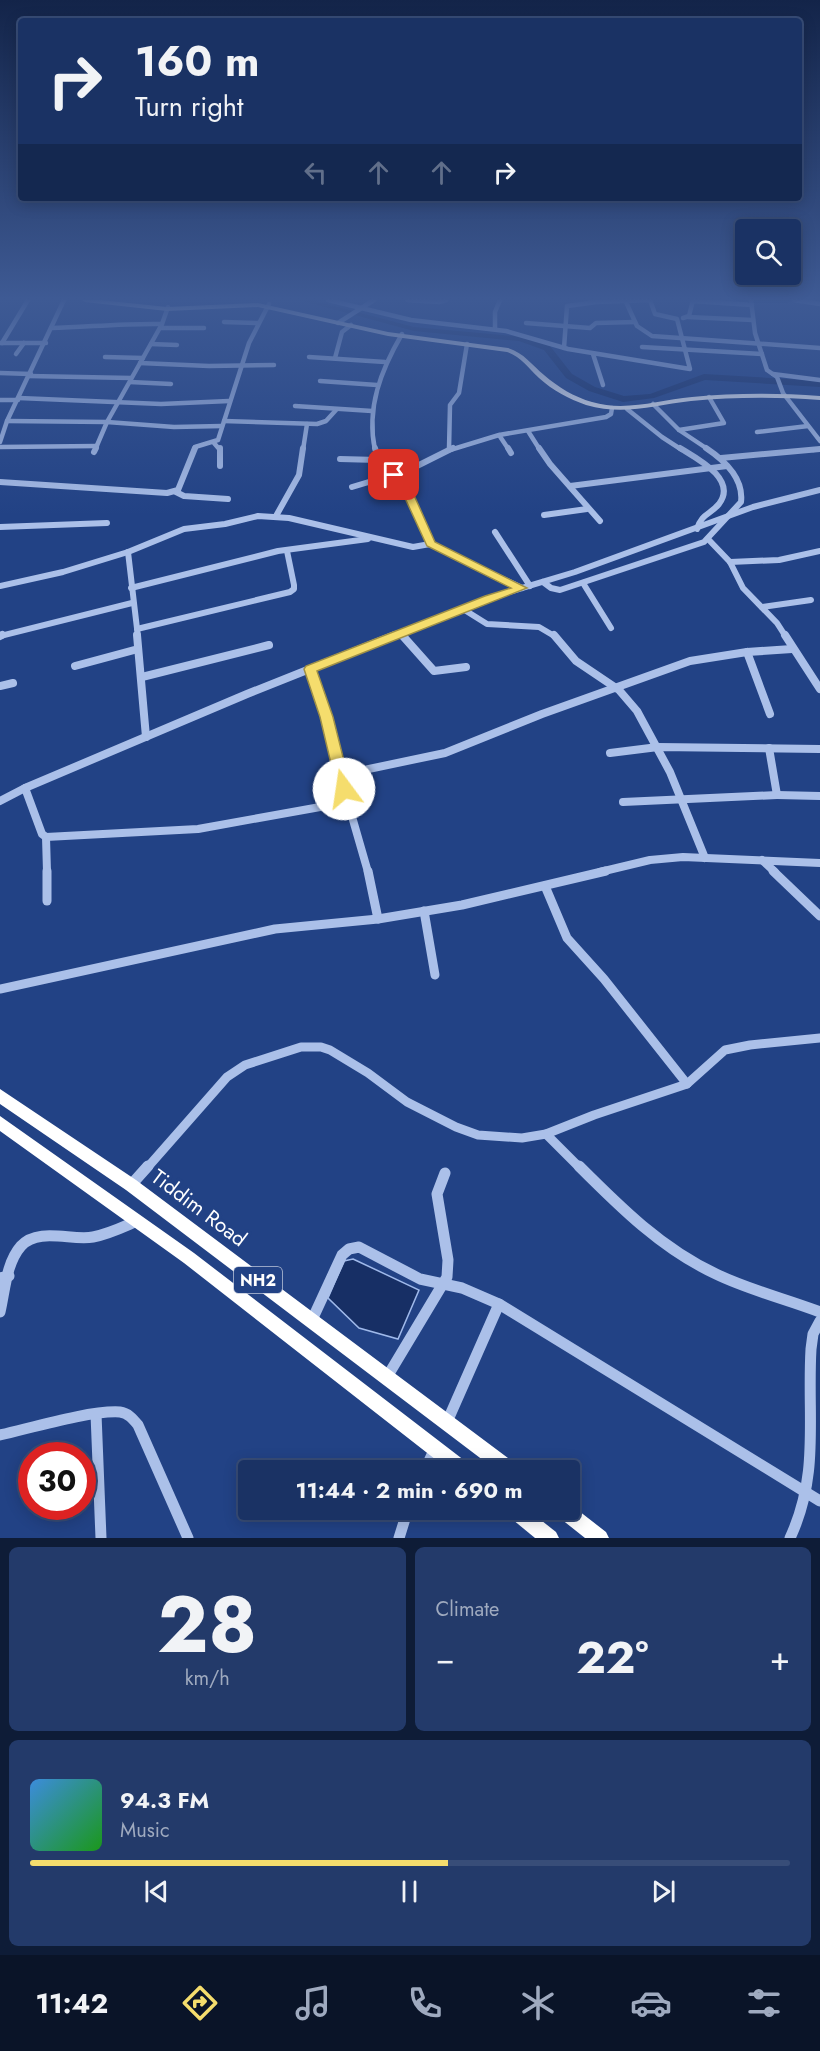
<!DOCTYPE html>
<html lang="en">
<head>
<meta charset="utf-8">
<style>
  body { margin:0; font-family:Jost,sans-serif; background:#233a6a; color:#f1f3f6; height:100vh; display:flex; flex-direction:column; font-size:22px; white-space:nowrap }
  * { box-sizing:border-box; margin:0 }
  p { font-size:20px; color:#9faabf }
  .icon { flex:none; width:33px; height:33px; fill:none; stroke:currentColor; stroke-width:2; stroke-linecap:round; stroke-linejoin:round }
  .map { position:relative; height:1538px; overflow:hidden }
  .drawer { display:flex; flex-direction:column; gap:9px; padding:9px; background:#0e1c37; flex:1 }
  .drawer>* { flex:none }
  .banner { position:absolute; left:18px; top:18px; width:784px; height:183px; border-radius:6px; box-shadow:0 3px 15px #0003,0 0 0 2px #384d78; background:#1a3264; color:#f1f3f6; overflow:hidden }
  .controls { position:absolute; left:735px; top:219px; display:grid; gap:12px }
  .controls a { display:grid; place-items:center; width:66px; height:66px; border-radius:6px; background:#1a3264; box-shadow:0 3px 15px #0003,0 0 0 2px #384d78; font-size:30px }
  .speed { position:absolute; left:18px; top:1442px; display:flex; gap:12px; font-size:30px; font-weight:700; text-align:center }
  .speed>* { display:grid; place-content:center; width:78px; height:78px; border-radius:50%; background:#1a3264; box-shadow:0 3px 15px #0003,0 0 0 2px #384d78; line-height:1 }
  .speed .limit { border:9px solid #d22; background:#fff; color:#111 }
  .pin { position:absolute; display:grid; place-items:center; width:51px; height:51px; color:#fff; margin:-26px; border-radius:12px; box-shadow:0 3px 9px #0006 }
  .me { position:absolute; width:66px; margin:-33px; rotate:346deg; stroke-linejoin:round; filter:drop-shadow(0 0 4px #0008) }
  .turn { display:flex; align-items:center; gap:21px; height:126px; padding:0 18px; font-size:27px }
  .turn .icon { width:78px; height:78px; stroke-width:2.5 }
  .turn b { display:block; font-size:42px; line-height:51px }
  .lanes { display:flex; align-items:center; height:57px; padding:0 18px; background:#0003; justify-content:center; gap:30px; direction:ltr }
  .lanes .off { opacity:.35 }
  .big { font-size:45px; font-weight:700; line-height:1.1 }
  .drawer .card { flex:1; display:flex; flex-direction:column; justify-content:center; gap:9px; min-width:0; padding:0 21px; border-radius:9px; background:#233a6a }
  .drawer .dial { align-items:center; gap:0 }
  .dial b { font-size:78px; line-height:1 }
  .song { display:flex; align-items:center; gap:18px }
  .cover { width:72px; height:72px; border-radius:9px; background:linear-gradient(135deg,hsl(210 70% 55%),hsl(120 70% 35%)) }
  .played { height:6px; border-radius:3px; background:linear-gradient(90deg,#f5dd6d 55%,#384d78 55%) }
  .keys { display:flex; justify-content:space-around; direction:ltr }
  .heat { display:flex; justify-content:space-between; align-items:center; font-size:33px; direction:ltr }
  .drawer .tiles { flex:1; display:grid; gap:9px; grid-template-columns:1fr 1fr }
  .card:last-child { grid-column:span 2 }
  .trip { position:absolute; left:238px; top:1460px; width:342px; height:60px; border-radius:6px; background:#1a3264; box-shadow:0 3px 15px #0003,0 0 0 2px #384d78; font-weight:700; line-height:60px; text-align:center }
  .dock { display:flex; height:96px; justify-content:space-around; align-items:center; background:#0a1428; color:#9faabf }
  .dock .icon { width:42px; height:42px }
  .dock .selected { color:#f5dd6d }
  .dock b { font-size:27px; color:#f1f3f6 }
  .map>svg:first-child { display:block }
</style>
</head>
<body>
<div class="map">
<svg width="820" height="1538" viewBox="0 0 820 1538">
  <rect width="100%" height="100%" fill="#224285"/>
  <path fill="#172f65" stroke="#9fb9ea" stroke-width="1.5" d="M353,1259L419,1290L398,1339L359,1328L328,1298L344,1261Z"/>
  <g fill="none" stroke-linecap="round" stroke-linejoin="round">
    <path fill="#172f65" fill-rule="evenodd" d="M299,300H311L414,327L523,337L550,346L572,374L595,387L624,396L650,394L704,374L820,381V387L705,380L654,398L623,402L589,391L566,378L544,350L519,341L414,331Z"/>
    <g stroke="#abc0e9" stroke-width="4.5">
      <path d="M328,300L411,320L506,331L568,349L690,369L677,319L655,314L650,300"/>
      <path d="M407,300L439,302L446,300"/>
      <path d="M751,300L755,333L767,370L777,377L783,393L820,441"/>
      <path d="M794,300L820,304"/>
      <path d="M692,301L752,305"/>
      <path d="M626,302L637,326L652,336L820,348"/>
      <path d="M688,317L753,320"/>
      <path d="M683,318L689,316L693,300"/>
      <path d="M224,322L258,323"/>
      <path d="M338,323L374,300"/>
      <path d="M526,323L590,328L596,323L635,322"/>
      <path d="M51,328C88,327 125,323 162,324"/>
      <path d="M160,328H204"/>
      <path d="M495,329V312L500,300"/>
      <path d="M0,343H46"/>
      <path d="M2,343L28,300"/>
      <path d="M151,344L177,345"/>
      <path d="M642,347L762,354"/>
      <path d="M564,348L567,306L597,302L649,300"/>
      <path d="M16,354L24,343"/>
      <path d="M593,354L603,385"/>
      <path d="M105,357L143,358"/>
      <path d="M309,357L385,362"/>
      <path d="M335,358L342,332L351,325"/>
      <path d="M140,363L209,366L274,365"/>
      <path d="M0,373L31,374"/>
      <path d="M773,374L820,380"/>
      <path d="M29,376L131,378"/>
      <path d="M320,381L377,385"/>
      <path d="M130,382L171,384"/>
      <path d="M19,398L161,404L229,401"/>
      <path d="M0,400H18"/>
      <path d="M653,404L679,430L709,450"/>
      <path d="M295,406L372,411"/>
      <path d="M627,409L662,437L682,450"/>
      <path d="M7,421L107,422L174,427L222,426"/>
      <path d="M224,421L317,424L326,421L336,410"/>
      <path d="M679,430L724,423L709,397"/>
      <path d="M528,431L540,450"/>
      <path d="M757,432L808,426"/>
      <path d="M499,435L509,450"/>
      <path d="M0,442L7,421L64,300"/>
      <path d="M214,443L220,450"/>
      <path d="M0,447L97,446"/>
      <path d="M449,449L450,405L459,393L467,344"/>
      <path d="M95,450L107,422L162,324L168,307"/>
      <path d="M194,450L195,447L218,440L249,343L269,304"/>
      <path d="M303,450L307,424"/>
      <path d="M375,450C366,408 381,370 402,334"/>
      <path d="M450,450L499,435L606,417L611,414L612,408"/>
      <path d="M813,450L820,449"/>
    </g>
    <g stroke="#abc0e9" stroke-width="6">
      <path d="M220,448V466"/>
      <path d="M375,448L380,465L404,484L430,544L522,588"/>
      <path d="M508,448L511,453"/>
      <path d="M539,448L550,464L600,521"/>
      <path d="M680,448C696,458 738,479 719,504C710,515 702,513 697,529"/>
      <path d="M94,452L96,448"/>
      <path d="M721,458L820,449"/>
      <path d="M340,459L378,460"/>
      <path d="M0,482L167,493L178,490L195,448"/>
      <path d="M570,486L727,466"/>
      <path d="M352,487L409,470L453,448"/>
      <path d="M176,492L184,496L228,499"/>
      <path d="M544,515L587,509"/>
      <path d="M276,516L299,475L303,448"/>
      <path d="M0,527L107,523"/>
      <path d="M495,532L530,586"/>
      <path d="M708,539L730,562L743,588L777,623L786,637"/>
      <path d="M128,552L138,637"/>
      <path d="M730,562L779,560L820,551"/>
      <path d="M543,582L551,588L560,590L704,542L741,502C744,478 724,460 706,448"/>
      <path d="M583,583L611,628"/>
      <path d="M0,586L63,572L128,552L184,529L225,524L258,516L289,518L413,547L430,544"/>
      <path d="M131,588L278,551L368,539"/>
      <path d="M762,607L811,600"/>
      <path d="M463,609L487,624L539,627L556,637"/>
      <path d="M137,629L290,592L294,589V585L287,551"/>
      <path d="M400,633L403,637"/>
      <path d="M0,636L132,603"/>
      <path d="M391,637L489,598L575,572L753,507L820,490"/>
    </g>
    <g stroke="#abc0e9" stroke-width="8">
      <path d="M137,635L146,737"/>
      <path d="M402,635L434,671L466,667"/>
      <path d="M554,635L576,661L619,690L637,711L670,772L705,858"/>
      <path d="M785,635L820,689"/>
      <path d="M0,636L2,635"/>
      <path d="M747,652L770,714"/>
      <path d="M75,666L138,649"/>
      <path d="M311,669L327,717L340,775L368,872"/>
      <path d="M142,677L269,645"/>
      <path d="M0,686L13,683"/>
      <path d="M610,753L658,747L820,749"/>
      <path d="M340,775L445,753L542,714L690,661L747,652L792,649"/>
      <path d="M25,788L42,834L46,837L198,829L348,802"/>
      <path d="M777,795L820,796"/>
      <path d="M0,801L25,788L247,694L395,635"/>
      <path d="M623,802L777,795L769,748"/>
      <path d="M46,837L47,872"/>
      <path d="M762,860L775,872"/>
      <path d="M600,872L650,860L683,857L820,863"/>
    </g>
    <g stroke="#abc0e9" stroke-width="9">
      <path d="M47,871V901"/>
      <path d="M368,871L378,919"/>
      <path d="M773,871L820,916"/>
      <path d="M545,886L567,938L604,979L687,1084"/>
      <path d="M424,911L435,975"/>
      <path d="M0,989L275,929L378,919L462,905L606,871"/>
      <path d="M546,1134L580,1168"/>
      <path d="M147,1168L227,1077L245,1065L301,1047H321L330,1050L368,1073L407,1102L456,1127L478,1135L522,1138L546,1134L594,1115L687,1084L725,1050L750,1045L820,1038"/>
    </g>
    <g stroke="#abc0e9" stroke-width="11">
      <path d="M579,1166C620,1207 662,1249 716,1274C749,1290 786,1299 820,1312"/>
      <path d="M131,1185L148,1166"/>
      <path d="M0,1278L9,1276"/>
      <path d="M0,1312C5,1291 6,1263 21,1246C38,1227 72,1241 93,1237C109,1234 123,1227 137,1221"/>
      <path d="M312,1320L342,1255L349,1249L359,1247L420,1279L462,1288L499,1304L820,1501"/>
      <path d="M387,1377L447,1277L448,1260L437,1194L445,1173"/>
      <path d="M96,1414L101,1538"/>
      <path d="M447,1422L499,1304"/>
      <path d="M0,1435C31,1428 91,1410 120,1412C128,1413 133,1419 138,1425L188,1538"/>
      <path d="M425,1470L435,1448"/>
      <path d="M399,1538L408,1509"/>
      <path d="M790,1538C820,1474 807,1417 811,1349L813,1334L820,1321"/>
    </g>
    <g fill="#fff" fill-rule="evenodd">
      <path d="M82,300H100L167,307L258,303L388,332L508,348C524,353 532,365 544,375C558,387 574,397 592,402C626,412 658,400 692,397C734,393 777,393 820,396V400C777,397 734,397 691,401C653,405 625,416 586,405C569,399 552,390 539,378C528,368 521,357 507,352L388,336L258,307L167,311L85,302Z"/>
      <path d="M0,1089L136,1180L516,1464L519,1470H496L126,1190L0,1104Z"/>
      <path d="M0,1116L194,1253L469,1464L472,1470H449L184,1263L0,1131Z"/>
      <path d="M570,1504L606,1532L609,1538H585L556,1515L553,1509H570Z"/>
      <path d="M504,1509H527L556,1532L559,1538H535L507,1515Z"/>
    </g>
  </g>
  <linearGradient id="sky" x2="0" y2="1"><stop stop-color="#132449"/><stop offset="0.58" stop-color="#3e5a94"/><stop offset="1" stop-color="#3e5a94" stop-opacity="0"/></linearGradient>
  <rect width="820" height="515" fill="url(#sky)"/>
  <path fill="#f5dd6d" stroke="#9f9047" stroke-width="1.5" d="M391,473H398L409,484L435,542L527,588L317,671L333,717L351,789L344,794L337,789L320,717L304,669L306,666L485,596L511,588L427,546L399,485L390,475Z"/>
  <g text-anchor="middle" stroke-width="6" stroke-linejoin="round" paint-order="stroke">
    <rect fill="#224285" stroke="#bdc6da" stroke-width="1.5" x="234" y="1267" width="48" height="26" rx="4.5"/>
    <g font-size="16" font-weight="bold" fill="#fff">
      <text x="258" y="1286">NH2</text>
    </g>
    <g font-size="21" fill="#fff" stroke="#224285">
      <text transform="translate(199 1208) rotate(37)" y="7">Tiddim Road</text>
    </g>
  </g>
</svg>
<div class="controls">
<a><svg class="icon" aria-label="search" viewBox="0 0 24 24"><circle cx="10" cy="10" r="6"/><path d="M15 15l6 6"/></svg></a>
</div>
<div class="speed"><div class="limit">30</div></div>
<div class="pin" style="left:394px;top:475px;background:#d93025"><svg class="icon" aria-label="arrive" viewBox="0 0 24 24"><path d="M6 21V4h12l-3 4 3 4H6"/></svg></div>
<svg class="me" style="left:344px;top:789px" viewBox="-20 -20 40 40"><circle r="19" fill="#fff"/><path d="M0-13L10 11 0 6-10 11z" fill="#f5dd6d"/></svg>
<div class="trip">11:44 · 2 min · 690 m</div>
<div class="banner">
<div class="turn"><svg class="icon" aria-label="right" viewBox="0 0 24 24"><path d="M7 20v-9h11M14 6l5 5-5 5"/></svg><div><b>160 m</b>Turn right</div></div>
<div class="lanes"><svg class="icon off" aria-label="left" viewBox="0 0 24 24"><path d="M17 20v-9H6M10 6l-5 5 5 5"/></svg><svg class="icon off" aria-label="ahead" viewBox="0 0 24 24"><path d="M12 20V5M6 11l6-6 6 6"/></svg><svg class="icon off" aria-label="ahead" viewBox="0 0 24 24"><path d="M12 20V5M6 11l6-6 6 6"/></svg><svg class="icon" aria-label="right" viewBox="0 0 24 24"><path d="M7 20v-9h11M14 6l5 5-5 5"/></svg></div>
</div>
</div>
<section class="drawer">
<div class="tiles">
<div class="card dial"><b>28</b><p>km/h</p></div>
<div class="card"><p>Climate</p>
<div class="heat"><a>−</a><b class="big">22°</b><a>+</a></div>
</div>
<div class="card">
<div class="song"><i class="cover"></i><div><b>94.3 FM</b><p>Music</p></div></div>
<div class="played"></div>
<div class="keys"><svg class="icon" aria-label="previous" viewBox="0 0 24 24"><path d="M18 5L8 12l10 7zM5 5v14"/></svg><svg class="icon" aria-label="pause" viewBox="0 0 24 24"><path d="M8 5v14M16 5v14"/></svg><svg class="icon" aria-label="next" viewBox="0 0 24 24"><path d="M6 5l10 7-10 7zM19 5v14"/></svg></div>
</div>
</div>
</section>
<nav class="dock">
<b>11:42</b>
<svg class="icon selected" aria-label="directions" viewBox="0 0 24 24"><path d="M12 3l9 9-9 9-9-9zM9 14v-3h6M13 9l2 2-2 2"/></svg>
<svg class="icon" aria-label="music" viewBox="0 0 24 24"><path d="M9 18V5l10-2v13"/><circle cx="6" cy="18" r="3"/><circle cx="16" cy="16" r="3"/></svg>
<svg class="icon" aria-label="phone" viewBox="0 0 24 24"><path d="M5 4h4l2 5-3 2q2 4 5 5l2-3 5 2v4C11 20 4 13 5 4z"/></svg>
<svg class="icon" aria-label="climate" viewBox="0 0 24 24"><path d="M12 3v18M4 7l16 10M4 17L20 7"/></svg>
<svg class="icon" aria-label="car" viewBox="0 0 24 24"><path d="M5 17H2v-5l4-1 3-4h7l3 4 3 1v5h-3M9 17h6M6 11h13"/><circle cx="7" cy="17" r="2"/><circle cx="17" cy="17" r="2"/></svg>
<svg class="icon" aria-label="filters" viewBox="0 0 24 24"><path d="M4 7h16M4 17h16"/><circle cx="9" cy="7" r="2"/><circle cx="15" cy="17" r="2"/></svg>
</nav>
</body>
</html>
